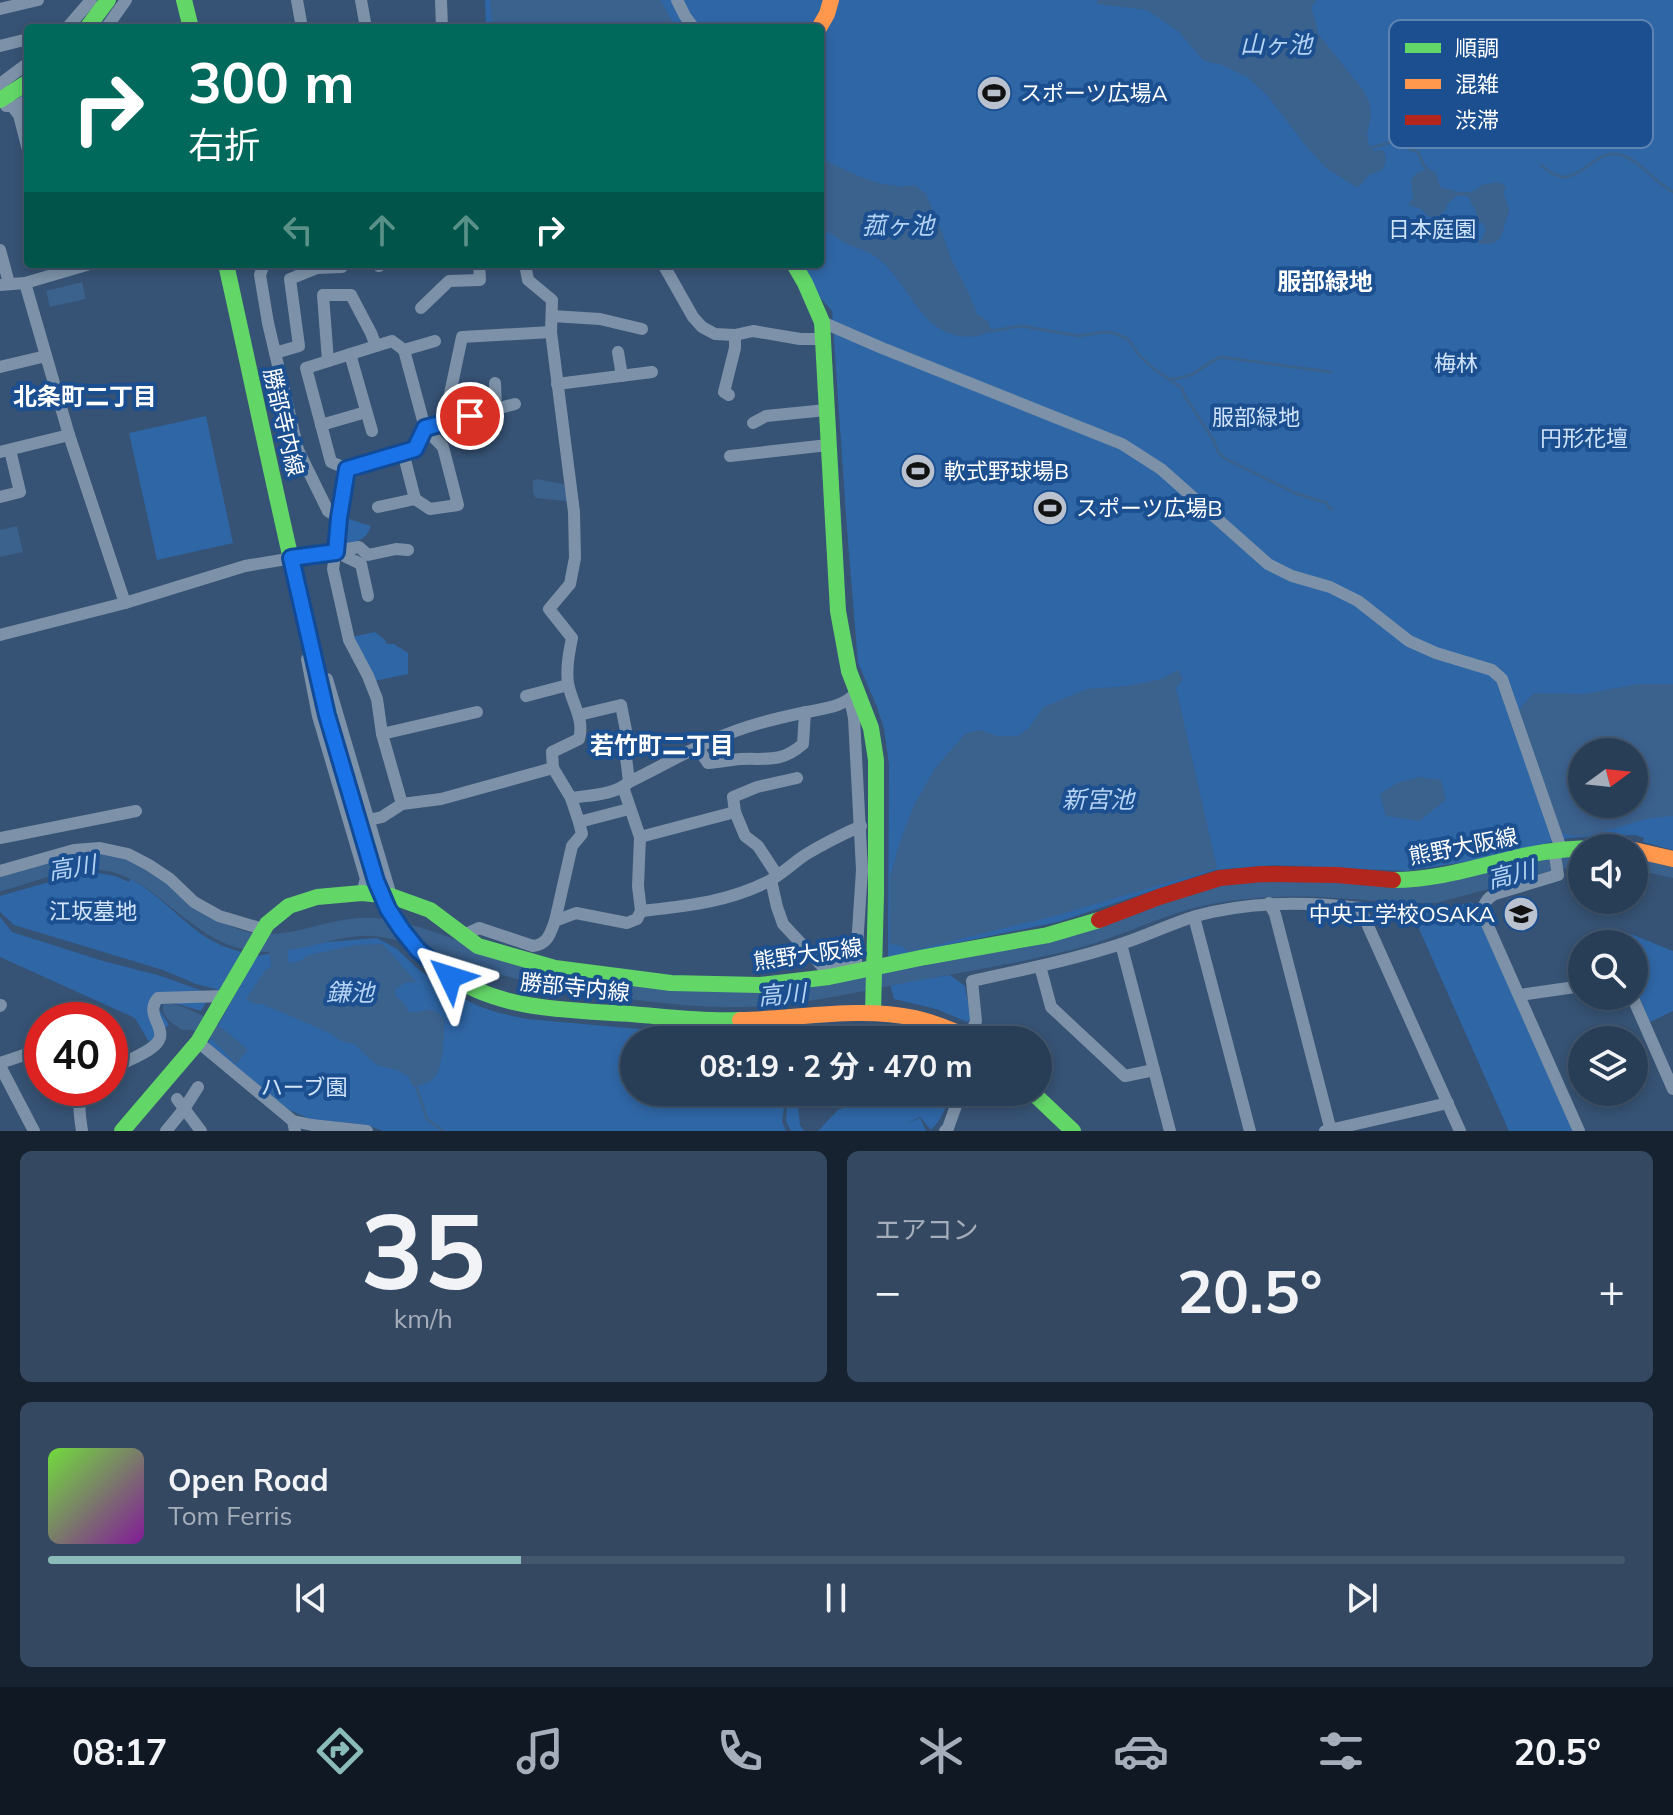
<!DOCTYPE html>
<html lang="ja">
<head>
<meta charset="utf-8">
<style>
  body { margin:0; font-family:Mulish,"Noto Sans JP",sans-serif; background:#344961; color:#f1f3f6; height:100vh; display:flex; flex-direction:column; font-size:30px; white-space:nowrap }
  * { box-sizing:border-box; margin:0 }
  p { font-size:26px; color:#a5aeba }
  .icon { flex:none; width:44px; height:44px; fill:none; stroke:currentColor; stroke-width:2; stroke-linecap:round; stroke-linejoin:round }
  .map { position:relative; height:1131px; overflow:hidden }
  .panel { display:flex; flex-direction:column; gap:20px; padding:20px; background:#162230; flex:1 }
  .panel>* { flex:none }
  .hud { position:absolute; left:24px; top:24px; width:800px; height:244px; border-radius:8px; box-shadow:0 4px 12px #0003,0 0 0 2px #44576d; background:#00695c; color:#fff; overflow:hidden }
  .needle { width:52px; rotate:75deg }
  .fabs { position:absolute; left:1568px; top:738px; display:grid; gap:16px }
  .fabs a { display:grid; place-items:center; width:80px; height:80px; border-radius:50%; background:#283e57; box-shadow:0 4px 12px #0003,0 0 0 2px #44576d; font-size:40px }
  .speed { position:absolute; left:24px; top:1002px; display:flex; gap:16px; font-size:40px; font-weight:700; text-align:center }
  .speed>* { display:grid; place-content:center; width:104px; height:104px; border-radius:50%; background:#283e57; box-shadow:0 4px 12px #0003,0 0 0 2px #44576d; line-height:1 }
  .speed .limit { border:12px solid #d22; background:#fff; color:#111 }
  .pin { position:absolute; display:grid; place-items:center; width:68px; height:68px; color:#fff; margin:-34px; border:4px solid #fff; border-radius:50%; box-shadow:0 2px 8px #0007 }
  .me { position:absolute; width:88px; margin:-44px; rotate:311deg; stroke-linejoin:round; filter:drop-shadow(0 0 6px #0008) }
  .turn { display:flex; align-items:center; gap:28px; height:168px; padding:0 32px; font-size:36px }
  .turn .icon { width:104px; height:104px; stroke-width:2.5 }
  .turn b { display:block; font-size:56px; line-height:68px }
  .lanes { display:flex; align-items:center; height:76px; padding:0 32px; background:#0003; justify-content:center; gap:40px; direction:ltr }
  .lanes .off { opacity:.35 }
  .big { font-size:60px; font-weight:700; line-height:1.1 }
  .panel .card { flex:1; display:flex; flex-direction:column; justify-content:center; gap:12px; min-width:0; padding:0 28px; border-radius:12px; background:#344961 }
  .panel .dial { align-items:center; gap:0 }
  .dial b { font-size:104px; line-height:1 }
  .song { display:flex; align-items:center; gap:24px }
  .cover { width:96px; height:96px; border-radius:12px; background:linear-gradient(135deg,hsl(100 70% 55%),hsl(290 70% 35%)) }
  .played { height:8px; border-radius:4px; background:linear-gradient(90deg,#8bbbb9 30%,#44576d 30%) }
  .keys { display:flex; justify-content:space-around; direction:ltr }
  .heat { display:flex; justify-content:space-between; align-items:center; font-size:44px; direction:ltr }
  .panel .tiles { flex:1; display:grid; gap:20px; grid-template-columns:1fr 1fr }
  .card:last-child { grid-column:span 2 }
  .trip { position:absolute; left:620px; top:1026px; width:432px; height:80px; border-radius:40px; background:#283e57; box-shadow:0 4px 12px #0003,0 0 0 2px #44576d; font-weight:700; line-height:80px; text-align:center }
  .tab-bar { display:flex; height:128px; justify-content:space-around; align-items:center; background:#101923; color:#a5aeba }
  .tab-bar .icon { width:56px; height:56px }
  .tab-bar .current { color:#8bbbb9 }
  .tab-bar b { font-size:36px; color:#f1f3f6 }
  .map>svg:first-child { display:block }
</style>
</head>
<body>
<div class="map">
<svg width="1673" height="1131" viewBox="0 0 1673 1131">
  <rect width="100%" height="100%" fill="#365274"/>
  <g fill="#2f66a5" fill-rule="evenodd">
    <path d="M485,0H1673V850L1643,842L1644,838L1636,835L1595,836L1569,838L1466,862L1406,871L1274,865L1215,870L1058,922L888,957L889,764L884,729L877,707L858,663L847,530L832,311L791,264H820V28H486ZM1582,752H1634V804H1582Z"/>
    <path d="M206,416L233,543L157,560L129,433Z"/>
    <path d="M346,518L371,526C367,539 356,543 344,544Z"/>
    <path d="M375,632L385,640L387,644H394L408,653V674L374,681L352,637Z"/>
    <path d="M93,872L115,876L129,882L131,879C158,894 177,916 201,934C214,943 227,948 242,952L219,990L196,984L163,970L14,925L0,912V896L77,874Z"/>
    <path d="M1472,902L1574,1131H1509L1412,913L1441,910Z"/>
    <path d="M0,917L12,932L103,961L161,976L211,994L201,1011L168,1001L161,1003L159,1009L169,1025L149,1042L135,1018L0,957Z"/>
    <path d="M1631,934L1673,951V1011L1650,1022L1634,985V944H1628Z"/>
    <path d="M377,938L397,949L417,968L445,989L478,1006L499,1013L527,1019L673,1032L745,1033L808,1029L807,1035L888,1029L936,1040H634V1092H786L782,1122L786,1131H383L367,1125L310,1119L287,1109L208,1043L257,956L327,942Z"/>
    <path d="M950,975L965,986L971,1019L967,1022L936,1009L894,999L890,985L901,982Z"/>
    <path d="M788,1092H803L797,1098L800,1125L804,1131H791L786,1121Z"/>
    <path d="M872,1092H948C947,1108 942,1119 931,1130L920,1117L905,1124L920,1118L926,1131H818L838,1110L866,1100Z"/>
  </g>
  <g fill="#3b618d" fill-rule="evenodd">
    <path d="M490,0H660L676,28H493Z"/>
    <path d="M1097,0H1317L1312,6V10L1319,35L1363,90L1369,101L1371,114L1367,136L1370,148L1375,151L1382,150L1385,153L1386,162L1382,170L1369,175L1360,186L1356,187L1326,168L1306,146L1267,95L1247,77L1220,64L1204,61L1179,32L1147,10L1097,4Z"/>
    <path d="M820,158C850,172 882,191 915,185L925,193L937,219L952,261L967,289L977,314L989,322L991,331C981,336 971,338 960,336C920,331 908,283 880,260C866,248 844,247 831,233H820Z"/>
    <path d="M1427,169L1434,171L1437,175L1440,187L1442,188C1456,191 1472,197 1481,185L1497,182L1504,184L1506,189L1503,192C1505,198 1509,206 1509,211C1508,215 1506,219 1505,223C1502,240 1497,245 1479,244L1478,241L1482,239L1486,230L1483,223H1478L1475,208L1471,204L1470,199L1466,196H1456L1446,206V210L1437,217H1429L1421,209L1409,205L1410,201L1413,199L1411,179L1417,173Z"/>
    <path d="M82,282L86,299L50,307L46,291Z"/>
    <path d="M537,479L567,485L570,504L565,501L536,498L533,494V480Z"/>
    <path d="M17,526L23,552L0,557V530Z"/>
    <path d="M1178,670L1183,679L1176,688L1217,868L1058,915L908,952L902,946L890,944V878L899,845L914,805L936,767L966,733L981,730L997,736H1017L1028,729L1044,707L1087,689L1128,686L1161,679Z"/>
    <path d="M1638,684H1673V816C1665,817 1656,817 1647,819C1621,824 1587,844 1560,832L1518,715L1521,707L1534,693L1584,694ZM1582,752H1634V804H1582Z"/>
    <path d="M1420,777L1441,780L1446,800L1419,821L1386,816L1380,794L1397,783Z"/>
    <path d="M383,944L416,982L404,983L395,990L396,996L405,1004L408,1011C417,1015 427,1007 436,1011C439,1013 441,1017 444,1019C445,1032 443,1066 435,1077C429,1083 420,1086 412,1086L409,1077L397,1070L376,1065L354,1044L339,1040L330,1033L262,1004H255L246,999L264,972L271,966L300,961L309,955L356,945Z"/>
    <path d="M168,1002C204,1013 220,1025 248,1050L236,1064C220,1048 206,1027 182,1030C173,1024 158,1015 164,1003Z"/>
  </g>
  <g fill="none" stroke-linecap="round" stroke-linejoin="round">
    <g stroke="#3b618d" stroke-width="3">
      <path d="M1370,148L1392,142L1418,152L1423,164L1427,169"/>
      <path d="M1541,165C1578,200 1588,146 1621,155C1641,161 1655,183 1673,192"/>
      <path d="M991,331L1021,326L1079,336L1104,332L1114,333L1128,339L1140,356L1154,369L1182,388L1184,395L1214,441L1218,452L1224,458L1295,493L1327,503L1329,508L1332,509"/>
      <path d="M1171,379C1199,377 1199,366 1221,357L1330,372"/>
      <path d="M416,1086L427,1119L443,1131"/>
    </g>
    <g stroke="#3b618d" stroke-width="18">
      <path d="M1634,860L1673,869"/>
      <path d="M0,882C30,874 70,857 102,861C167,868 195,942 265,943C302,944 337,924 375,927C420,932 461,953 503,966C522,972 542,974 562,978C620,990 679,999 739,998C799,997 851,984 909,973C968,962 1027,953 1084,937C1127,924 1168,903 1212,895C1254,887 1295,886 1338,889C1371,891 1402,896 1435,894L1566,859L1582,858"/>
      <path d="M277,943L280,964"/>
    </g>
    <g stroke="#7d92a8" stroke-width="12">
      <path d="M297,0L302,28"/>
      <path d="M361,0L366,28"/>
      <path d="M441,0L442,28"/>
      <path d="M677,0L685,16L694,28"/>
      <path d="M0,9L38,0"/>
      <path d="M67,28L91,0"/>
      <path d="M106,28L126,0"/>
      <path d="M0,46L28,39"/>
      <path d="M0,84L28,63"/>
      <path d="M6,106H17L28,99"/>
      <path d="M12,106L19,115L28,150"/>
      <path d="M0,250L9,283"/>
      <path d="M264,264L260,275L268,323L298,450L328,511L339,518"/>
      <path d="M525,264L528,280L552,300L551,332L574,512L575,558L570,584L549,609L572,638C569,653 566,668 568,683C571,702 585,719 579,739L552,752L553,768"/>
      <path d="M663,264L693,317L702,327L715,334L735,335L753,331L800,339H822"/>
      <path d="M379,266L382,264"/>
      <path d="M25,283L69,435L125,603"/>
      <path d="M0,285L25,283L90,264"/>
      <path d="M421,308L449,281L480,280L479,264"/>
      <path d="M552,316L600,319L642,329"/>
      <path d="M822,322L882,348L1122,444L1161,469L1268,564L1292,576L1330,587L1358,601L1409,641L1436,653L1492,670L1502,679L1559,843L1555,856L1558,875L1495,894C1484,900 1483,906 1484,917L1579,1131"/>
      <path d="M404,350L435,341"/>
      <path d="M618,352L622,376"/>
      <path d="M275,353L299,346L290,279L317,268L342,267"/>
      <path d="M350,354L372,431"/>
      <path d="M328,361L323,295H351L371,333L376,346"/>
      <path d="M0,367L46,356"/>
      <path d="M495,383L496,409"/>
      <path d="M557,384L652,372"/>
      <path d="M729,395L724,392L735,348V335"/>
      <path d="M444,422L462,337L551,332"/>
      <path d="M753,423L766,416L826,410"/>
      <path d="M321,425L366,412"/>
      <path d="M0,452L69,435"/>
      <path d="M403,452L415,499"/>
      <path d="M730,456L828,445"/>
      <path d="M347,469L331,462L306,368L392,341L404,350L425,428L443,447L458,505L430,509L415,499L378,507"/>
      <path d="M0,497L20,492L10,450"/>
      <path d="M336,552L361,564L368,596"/>
      <path d="M0,635L125,603L245,566L359,547L368,555L396,549L408,550"/>
      <path d="M307,659L318,716L366,879L362,893"/>
      <path d="M327,679L391,896"/>
      <path d="M526,696L568,685"/>
      <path d="M579,715L621,705L628,741L626,757L629,782"/>
      <path d="M382,734L477,712"/>
      <path d="M697,747L708,763C719,762 730,760 741,759C768,758 781,763 803,744L805,712"/>
      <path d="M571,798L579,822L629,809"/>
      <path d="M402,804L382,734L377,699L368,676L349,640L333,569L347,469L415,449L425,428L515,404"/>
      <path d="M369,820L382,817L402,804L441,799L553,768L571,798C590,795 615,795 629,782C668,763 706,740 747,727C766,721 787,716 807,712C826,708 843,707 857,692"/>
      <path d="M640,837L735,812"/>
      <path d="M0,838L136,811"/>
      <path d="M0,871L74,850L100,848L128,854L149,865L170,879L194,902L219,916L263,929"/>
      <path d="M777,875L758,846L745,836L735,812L733,797L757,787L797,778"/>
      <path d="M771,880L777,907L783,924L822,966L856,962L862,870L854,718L850,699"/>
      <path d="M1269,903L1275,914L1331,1131"/>
      <path d="M641,911C685,906 729,902 769,881C782,874 793,863 805,855C823,844 841,835 861,826"/>
      <path d="M1194,917L1250,1131"/>
      <path d="M555,921L572,846L582,834L579,822"/>
      <path d="M464,935L479,928L533,946C548,944 550,934 555,921L576,913L627,923L637,919L641,911L638,886L640,837L623,787"/>
      <path d="M1121,944L1170,1131"/>
      <path d="M1040,966L1051,1007L1125,1076L1154,1070"/>
      <path d="M1520,995L1582,986"/>
      <path d="M1632,996L1673,1089"/>
      <path d="M0,1006L1,1005"/>
      <path d="M86,1020L97,1013"/>
      <path d="M963,1040L973,1028L976,1021L972,981C1022,970 1072,960 1121,944C1146,936 1170,924 1196,916C1250,901 1304,901 1360,908L1460,1131"/>
      <path d="M198,1042L293,1121L295,1131"/>
      <path d="M0,1063L30,1053L42,1046"/>
      <path d="M0,1066L34,1131"/>
      <path d="M110,1069C122,1063 153,1052 159,1040C166,1027 144,1014 158,998L225,996"/>
      <path d="M177,1099L201,1131"/>
      <path d="M293,1121L312,1125L367,1131"/>
      <path d="M82,1131C80,1115 76,1102 86,1088"/>
      <path d="M166,1131L184,1109L198,1087"/>
      <path d="M945,1131L948,1128L958,1100V1092"/>
      <path d="M1325,1131L1448,1103"/>
    </g>
    <g stroke="#63d668" stroke-width="16">
      <path d="M184,0L191,28"/>
      <path d="M87,28L108,0"/>
      <path d="M0,100L28,82"/>
      <path d="M226,264C259,412 289,561 327,707C335,741 345,773 354,807C363,840 371,874 386,904C400,931 421,955 445,972C498,1011 569,1010 631,1014C668,1017 704,1022 740,1020"/>
      <path d="M794,264L805,283L822,322L838,611L849,671L871,728L876,760V894L873,1012"/>
      <path d="M1393,880C1440,880 1482,865 1527,855C1558,849 1588,847 1619,848"/>
      <path d="M1032,1092L1073,1131"/>
      <path d="M122,1131L198,1042L267,924L289,906L317,897L362,893L391,896L430,910L478,946L555,968L671,983L760,985L829,977L925,957L1048,935L1099,920"/>
    </g>
    <g stroke="#ff974d" stroke-width="16">
      <path d="M819,28L827,14L831,0"/>
      <path d="M1634,850L1673,859"/>
      <path d="M740,1020C798,1019 858,1006 915,1018C936,1023 955,1031 974,1040"/>
    </g>
    <path stroke="#b3261e" stroke-width="16" d="M1099,920L1159,897L1220,878L1262,874L1337,875L1393,880"/>
  </g>
  <g fill="none" stroke-linecap="round" stroke-linejoin="round">
    <defs>
      <path id="route" d="M450,977L418,950L402,930L388,909L376,881L327,715L291,558L336,552L339,518L347,469L415,449L425,428L470,416"/>
    </defs>
    <use href="#route" stroke="#114b97" stroke-width="20"/>
    <use href="#route" stroke="#1a73e8" stroke-width="14"/>
  </g>
  <defs>
    <symbol id="stadium-disc" viewBox="-11 -11 22 22"><circle r="9.5" fill="#b9c2ce" stroke="#1b4f8f"/><path d="M0-5a6.5 5 0 1 0 0 10a6.5 5 0 1 0 0-10ZM-3.5-1.8h7v3.6h-7Z" fill="#111"/></symbol>
    <symbol id="university-disc" viewBox="-11 -11 22 22"><circle r="9.5" fill="#b9c2ce" stroke="#1b4f8f"/><path d="M0-5L7-2L0 1L-7-2ZM-4 1L0 2.5L4 1V4Q0 6-4 4Z" fill="#111"/></symbol>
  </defs>
  <g fill-rule="evenodd">
    <use href="#stadium-disc" x="974" y="73" width="40" height="40"/>
    <use href="#stadium-disc" x="898" y="451" width="40" height="40"/>
    <use href="#stadium-disc" x="1030" y="488" width="40" height="40"/>
    <use href="#university-disc" x="1501" y="894" width="40" height="40"/>
  </g>
  <g text-anchor="middle" stroke-width="8" stroke-linejoin="round" paint-order="stroke">
    <g font-size="22" fill="#fff" stroke="#1b4f8f" text-anchor="start">
      <text x="1020" y="101">スポーツ広場A</text>
      <text x="944" y="479">軟式野球場B</text>
      <text x="1076" y="516">スポーツ広場B</text>
      <text x="1495" y="922" text-anchor="end">中央工学校OSAKA</text>
    </g>
    <g font-size="22" fill="#cfe3fa" stroke="#1b4f8f">
      <text x="1432" y="237">日本庭園</text>
      <text x="1456" y="371">梅林</text>
      <text x="1256" y="425">服部緑地</text>
      <text x="1584" y="446">円形花壇</text>
      <text x="93" y="919">江坂墓地</text>
      <text x="304" y="1095">ハーブ園</text>
    </g>
    <g font-size="22" fill="#fff" stroke="#1b4f8f">
      <text transform="translate(284 422) rotate(77)" y="8">勝部寺内線</text>
      <text transform="translate(1463 846) rotate(-11)" y="8">熊野大阪線</text>
      <text transform="translate(808 954) rotate(-8)" y="8">熊野大阪線</text>
      <text transform="translate(575 987) rotate(6)" y="8">勝部寺内線</text>
    </g>
    <g font-size="24" font-style="italic" fill="#b5d3f5" stroke="#1b4f8f">
      <text x="1276" y="53">山ヶ池</text>
      <text x="898" y="234">菰ヶ池</text>
      <text x="1098" y="808">新宮池</text>
      <text transform="translate(72 868) rotate(-9)" y="8">高川</text>
      <text transform="translate(1511 875) rotate(-14)" y="8">高川</text>
      <text x="350" y="1001">鎌池</text>
      <text transform="translate(782 995) rotate(-5)" y="8">高川</text>
    </g>
    <g font-size="24" font-weight="bold" fill="#fff" stroke="#1b4f8f">
      <text x="1325" y="290">服部緑地</text>
      <text x="85" y="405">北条町二丁目</text>
      <text x="662" y="754">若竹町二丁目</text>
    </g>
  </g>
  <rect x="1389" y="20" width="264" height="128" rx="12" fill="#1b4f8f" stroke="#5f84b1" stroke-width="2"/>
  <rect x="1405" y="43" width="36" height="10" fill="#63d668"/>
  <rect x="1405" y="79" width="36" height="10" fill="#ff974d"/>
  <rect x="1405" y="115" width="36" height="10" fill="#b3261e"/>
  <g font-size="22" fill="#fff">
    <text x="1455" y="56">順調</text>
    <text x="1455" y="92">混雑</text>
    <text x="1455" y="128">渋滞</text>
  </g>
</svg>
<div class="fabs">
<a><svg class="needle" viewBox="-14 -14 28 28"><path d="M0-13l5 13h-10z" fill="#e53935"/><path d="M0 13l5-13h-10z" fill="#a5aeba"/></svg></a>
<a><svg class="icon" aria-label="sound" viewBox="0 0 24 24"><path d="M4 9h4l5-4v14l-5-4H4zM17 9q2 3 0 6"/></svg></a>
<a><svg class="icon" aria-label="search" viewBox="0 0 24 24"><circle cx="10" cy="10" r="6"/><path d="M15 15l6 6"/></svg></a>
<a><svg class="icon" aria-label="layers" viewBox="0 0 24 24"><path d="M12 4l9 5-9 5-9-5zM3 14l9 5 9-5"/></svg></a>
</div>
<div class="speed"><div class="limit">40</div></div>
<div class="pin" style="left:470px;top:416px;background:#d93025"><svg class="icon" aria-label="arrive" viewBox="0 0 24 24"><path d="M6 21V4h12l-3 4 3 4H6"/></svg></div>
<svg class="me" style="left:450px;top:977px" viewBox="-20 -20 40 40"><path d="M0-17L14 15 0 8-14 15z" fill="#1a73e8" stroke="#fff" stroke-width="4"/></svg>
<div class="trip">08:19 · 2 分 · 470 m</div>
<div class="hud">
<div class="turn"><svg class="icon" aria-label="right" viewBox="0 0 24 24"><path d="M7 20v-9h11M14 6l5 5-5 5"/></svg><div><b>300 m</b>右折</div></div>
<div class="lanes"><svg class="icon off" aria-label="left" viewBox="0 0 24 24"><path d="M17 20v-9H6M10 6l-5 5 5 5"/></svg><svg class="icon off" aria-label="ahead" viewBox="0 0 24 24"><path d="M12 20V5M6 11l6-6 6 6"/></svg><svg class="icon off" aria-label="ahead" viewBox="0 0 24 24"><path d="M12 20V5M6 11l6-6 6 6"/></svg><svg class="icon" aria-label="right" viewBox="0 0 24 24"><path d="M7 20v-9h11M14 6l5 5-5 5"/></svg></div>
</div>
</div>
<section class="panel">
<div class="tiles">
<div class="card dial"><b>35</b><p>km/h</p></div>
<div class="card"><p>エアコン</p>
<div class="heat"><a>−</a><b class="big">20.5°</b><a>+</a></div>
</div>
<div class="card">
<div class="song"><i class="cover"></i><div><b>Open Road</b><p>Tom Ferris</p></div></div>
<div class="played"></div>
<div class="keys"><svg class="icon" aria-label="previous" viewBox="0 0 24 24"><path d="M18 5L8 12l10 7zM5 5v14"/></svg><svg class="icon" aria-label="pause" viewBox="0 0 24 24"><path d="M8 5v14M16 5v14"/></svg><svg class="icon" aria-label="next" viewBox="0 0 24 24"><path d="M6 5l10 7-10 7zM19 5v14"/></svg></div>
</div>
</div>
</section>
<nav class="tab-bar">
<b>08:17</b>
<svg class="icon current" aria-label="directions" viewBox="0 0 24 24"><path d="M12 3l9 9-9 9-9-9zM9 14v-3h6M13 9l2 2-2 2"/></svg>
<svg class="icon" aria-label="music" viewBox="0 0 24 24"><path d="M9 18V5l10-2v13"/><circle cx="6" cy="18" r="3"/><circle cx="16" cy="16" r="3"/></svg>
<svg class="icon" aria-label="phone" viewBox="0 0 24 24"><path d="M5 4h4l2 5-3 2q2 4 5 5l2-3 5 2v4C11 20 4 13 5 4z"/></svg>
<svg class="icon" aria-label="climate" viewBox="0 0 24 24"><path d="M12 3v18M4 7l16 10M4 17L20 7"/></svg>
<svg class="icon" aria-label="car" viewBox="0 0 24 24"><path d="M5 17H2v-5l4-1 3-4h7l3 4 3 1v5h-3M9 17h6M6 11h13"/><circle cx="7" cy="17" r="2"/><circle cx="17" cy="17" r="2"/></svg>
<svg class="icon" aria-label="filters" viewBox="0 0 24 24"><path d="M4 7h16M4 17h16"/><circle cx="9" cy="7" r="2"/><circle cx="15" cy="17" r="2"/></svg>
<b>20.5°</b>
</nav>
</body>
</html>
